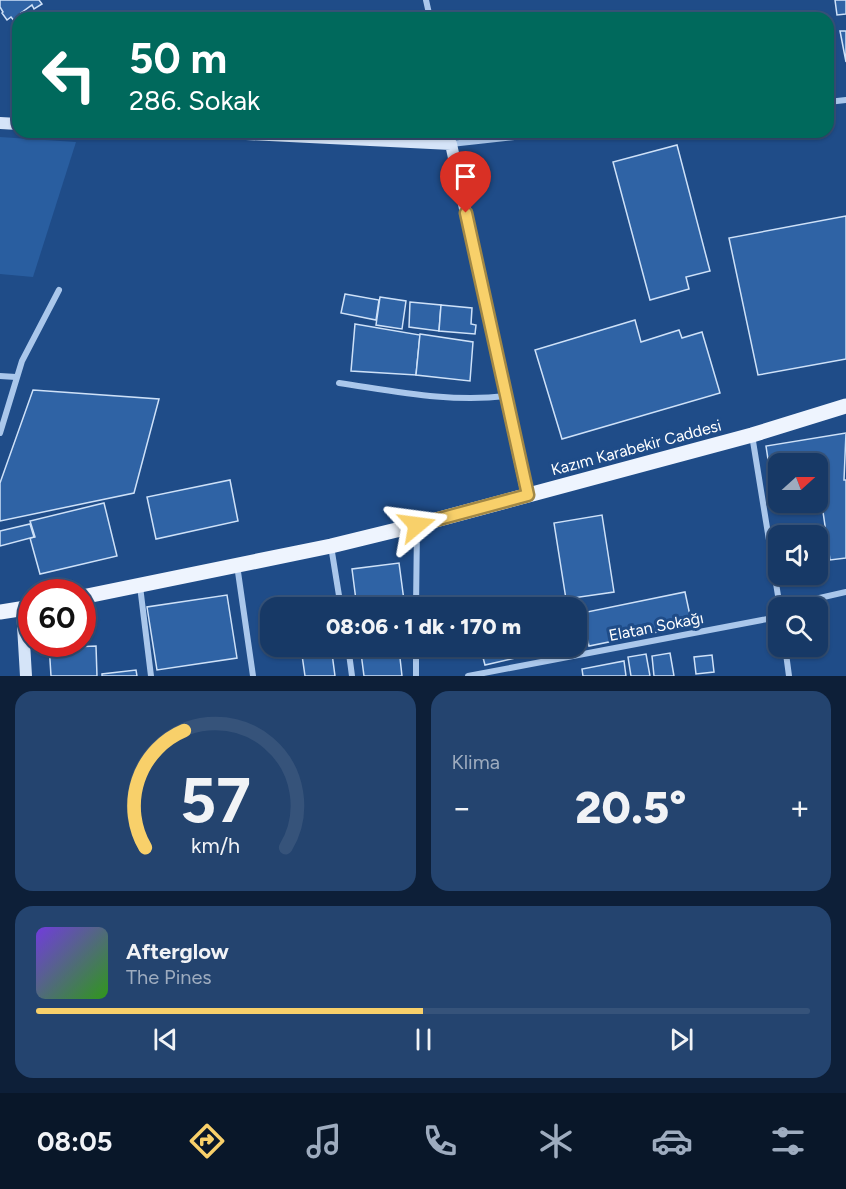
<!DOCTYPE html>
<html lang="tr">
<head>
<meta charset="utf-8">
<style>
  body { margin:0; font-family:Figtree,sans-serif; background:#24446f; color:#f1f3f6; height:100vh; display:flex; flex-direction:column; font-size:22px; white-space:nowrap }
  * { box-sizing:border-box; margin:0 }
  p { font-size:20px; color:#9eacbf }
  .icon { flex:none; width:33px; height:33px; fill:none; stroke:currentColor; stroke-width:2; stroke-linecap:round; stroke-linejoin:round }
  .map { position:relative; height:676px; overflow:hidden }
  .panel { display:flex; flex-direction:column; gap:15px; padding:15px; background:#0d1f38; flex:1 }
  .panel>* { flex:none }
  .banner { position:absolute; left:12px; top:12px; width:822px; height:126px; border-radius:18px; box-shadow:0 2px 4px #0004,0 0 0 2px #36537a; background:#00695c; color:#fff; overflow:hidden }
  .needle { width:39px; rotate:69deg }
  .buttons { position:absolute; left:768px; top:453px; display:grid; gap:12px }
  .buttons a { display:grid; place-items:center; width:60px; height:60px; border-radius:12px; background:#173966; box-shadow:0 2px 4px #0004,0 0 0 2px #36537a; font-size:30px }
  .speed { position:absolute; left:18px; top:579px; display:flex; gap:12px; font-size:30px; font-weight:700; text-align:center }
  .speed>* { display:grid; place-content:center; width:78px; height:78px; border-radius:50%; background:#173966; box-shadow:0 2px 4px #0004,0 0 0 2px #36537a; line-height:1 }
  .speed .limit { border:9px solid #d22; background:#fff; color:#111 }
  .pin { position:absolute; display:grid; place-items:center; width:51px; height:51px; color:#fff; margin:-62px -26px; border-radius:50% 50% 50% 0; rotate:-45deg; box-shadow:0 0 6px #0007 }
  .pin .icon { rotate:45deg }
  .me { position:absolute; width:66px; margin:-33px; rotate:74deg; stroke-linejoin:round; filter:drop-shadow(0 0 4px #0008) }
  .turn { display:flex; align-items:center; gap:21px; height:126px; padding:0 18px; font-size:27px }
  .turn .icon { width:78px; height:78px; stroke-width:2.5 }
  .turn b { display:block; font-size:42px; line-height:51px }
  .big { font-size:45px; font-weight:800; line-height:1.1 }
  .panel .tile { flex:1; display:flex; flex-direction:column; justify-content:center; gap:9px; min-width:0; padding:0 21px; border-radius:18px; background:#24446f }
  .panel .dial { align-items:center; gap:0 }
  .dial svg { height:156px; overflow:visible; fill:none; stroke:#36537a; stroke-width:7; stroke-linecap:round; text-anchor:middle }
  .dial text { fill:#f1f3f6; stroke:none }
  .song { display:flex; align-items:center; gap:18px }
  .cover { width:72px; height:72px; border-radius:9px; background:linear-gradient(135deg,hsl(260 70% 55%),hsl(110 70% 35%)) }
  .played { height:6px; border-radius:3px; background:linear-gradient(90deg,#f8d06a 50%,#36537a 50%) }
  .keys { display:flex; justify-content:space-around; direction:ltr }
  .heat { display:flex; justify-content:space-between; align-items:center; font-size:33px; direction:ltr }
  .panel .tiles { flex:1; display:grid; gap:15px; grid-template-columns:1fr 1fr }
  .tile:last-child { grid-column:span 2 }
  .trip { position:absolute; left:260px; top:597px; width:327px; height:60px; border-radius:18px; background:#173966; box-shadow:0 2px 4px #0004,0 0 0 2px #36537a; font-weight:800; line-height:60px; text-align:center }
  .tab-bar { display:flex; height:96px; justify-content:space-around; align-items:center; background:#091729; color:#9eacbf }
  .tab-bar .icon { width:42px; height:42px }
  .tab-bar .current { color:#f8d06a }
  .tab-bar b { font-size:27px; color:#f1f3f6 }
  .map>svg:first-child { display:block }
</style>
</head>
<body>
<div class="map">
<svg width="846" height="676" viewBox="0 0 846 676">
  <rect width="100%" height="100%" fill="#1f4c88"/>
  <path fill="#295ea0" d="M0,137L76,142L33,277L0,274Z"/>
  <g fill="#2f63a5" stroke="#cee1f8" stroke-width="1.5">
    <path d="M0,0H39L42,4L34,9L32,5L21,13L24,17L18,18L16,23L11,17L7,20L2,13L3,12L0,7Z"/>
    <path d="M835,0H846V14L837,15Z"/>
    <path d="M840,31H846V62Z"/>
    <path d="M677,145L710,271L686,277L689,289L650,300L613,162Z"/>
    <path d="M846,216V359L758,375L729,238Z"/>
    <path d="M345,294L379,300L376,320L341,313Z"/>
    <path d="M380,297L406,301L402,329L376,325Z"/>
    <path d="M410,302L441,305L439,331L409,327Z"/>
    <path d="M441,305L472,308L471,324L476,325L475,334L439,331Z"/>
    <path d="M635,320L641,342L679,330L682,338L702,332L720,393L562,439L535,350Z"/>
    <path d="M355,324L420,335L416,375L351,371Z"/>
    <path d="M420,334L473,342L470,381L416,375Z"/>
    <path d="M33,390L159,399L134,493L0,521V483Z"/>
    <path d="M846,433L844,480H846V558L830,560L821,498H818V464H778V502H791L775,505L766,446Z"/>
    <path d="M230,480L238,521L156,539L147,497Z"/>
    <path d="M104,503L117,556L40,574L30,538L35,537L30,521Z"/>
    <path d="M602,515L614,592L566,599L554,523Z"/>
    <path d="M30,524L34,537L0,546V531Z"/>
    <path d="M399,563L405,608H357L352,569Z"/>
    <path d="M685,592L692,625L589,646L582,613Z"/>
    <path d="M227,595L237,658L157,670L147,607Z"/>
    <path d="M49,644H73V647L96,646L97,676H51Z"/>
    <path d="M308,646H331L335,676H305L301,648Z"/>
    <path d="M480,646H526L528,655L485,665Z"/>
    <path d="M528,646H547L548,651L530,655Z"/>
    <path d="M399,649L402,676H364L361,653Z"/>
    <path d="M670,653L674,676H654L652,656Z"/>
    <path d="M646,654L650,676H631L628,657Z"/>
    <path d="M712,655L714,672L696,674L694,657Z"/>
    <path d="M624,661L626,676H583L582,669Z"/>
    <path d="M136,670L137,676H102V674Z"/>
  </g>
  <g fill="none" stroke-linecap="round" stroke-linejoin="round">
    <g stroke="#aac7eb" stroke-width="6">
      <path d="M426,0L430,18"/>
      <path d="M828,102L846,100"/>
      <path d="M449,132L451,144L560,132"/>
      <path d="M0,376L16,377"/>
      <path d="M339,383C394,391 450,403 506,396"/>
      <path d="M0,433L22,361L59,290"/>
      <path d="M752,435L780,608"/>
      <path d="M331,546L341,608"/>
      <path d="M237,565L253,676"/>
      <path d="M140,586L151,676"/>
      <path d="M780,607L846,592"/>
      <path d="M416,608L417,527"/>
      <path d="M348,646L352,676"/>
      <path d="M785,646L789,676"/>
      <path d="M416,676V646"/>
      <path d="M468,676L778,617"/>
    </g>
    <g stroke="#d5e4f8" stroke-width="12">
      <path d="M0,123L18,124"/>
      <path d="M206,132L451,144L527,495"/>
      <path d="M22,609L26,676"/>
    </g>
    <g stroke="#eef4fe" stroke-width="15">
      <path d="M82,597L331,546L417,525L752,435L846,406"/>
      <path d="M0,612L32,607"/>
    </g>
  </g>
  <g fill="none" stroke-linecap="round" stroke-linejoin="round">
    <defs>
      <path id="route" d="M417,525L528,495L466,213"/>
    </defs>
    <use href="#route" stroke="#a18745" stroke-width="15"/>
    <use href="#route" stroke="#f8d06a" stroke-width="10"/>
  </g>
  <g text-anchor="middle" stroke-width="6" stroke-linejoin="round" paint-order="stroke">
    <g font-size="16" fill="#fff" stroke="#1f4c88">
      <text transform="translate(636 447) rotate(-15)" y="6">Kazım Karabekir Caddesi</text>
      <text transform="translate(656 626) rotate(-11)" y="6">Elatan Sokağı</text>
    </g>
  </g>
</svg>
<div class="buttons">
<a><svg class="needle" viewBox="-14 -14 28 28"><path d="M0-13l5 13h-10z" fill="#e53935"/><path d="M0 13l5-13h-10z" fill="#9eacbf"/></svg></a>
<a><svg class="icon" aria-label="sound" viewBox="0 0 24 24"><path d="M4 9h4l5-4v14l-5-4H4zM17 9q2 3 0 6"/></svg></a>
<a><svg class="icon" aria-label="search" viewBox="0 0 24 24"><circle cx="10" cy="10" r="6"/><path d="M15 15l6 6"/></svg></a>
</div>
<div class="speed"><div class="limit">60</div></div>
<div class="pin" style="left:466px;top:213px;background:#d93025"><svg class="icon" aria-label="arrive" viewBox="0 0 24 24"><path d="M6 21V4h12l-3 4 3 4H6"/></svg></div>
<svg class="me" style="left:417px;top:525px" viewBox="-20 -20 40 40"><path d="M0-17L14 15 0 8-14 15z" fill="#f8d06a" stroke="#fff" stroke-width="4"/></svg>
<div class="trip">08:06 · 1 dk · 170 m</div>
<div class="banner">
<div class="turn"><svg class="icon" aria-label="left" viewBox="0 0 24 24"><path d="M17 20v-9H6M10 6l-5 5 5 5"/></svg><div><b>50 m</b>286. Sokak</div></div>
</div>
</div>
<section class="panel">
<div class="tiles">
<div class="tile dial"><svg viewBox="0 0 100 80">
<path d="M14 69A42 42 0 1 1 86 69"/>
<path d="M14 69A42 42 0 0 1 34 9" stroke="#f8d06a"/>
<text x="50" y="56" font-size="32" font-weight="700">57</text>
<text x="50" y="72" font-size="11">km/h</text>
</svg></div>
<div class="tile"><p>Klima</p>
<div class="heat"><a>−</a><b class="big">20.5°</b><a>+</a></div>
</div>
<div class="tile">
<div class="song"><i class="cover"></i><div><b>Afterglow</b><p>The Pines</p></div></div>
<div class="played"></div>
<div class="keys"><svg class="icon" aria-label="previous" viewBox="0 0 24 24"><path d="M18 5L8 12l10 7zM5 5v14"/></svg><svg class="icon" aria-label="pause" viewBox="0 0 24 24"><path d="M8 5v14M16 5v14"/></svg><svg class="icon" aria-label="next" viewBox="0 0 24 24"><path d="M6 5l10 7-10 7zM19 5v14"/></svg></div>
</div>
</div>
</section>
<nav class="tab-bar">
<b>08:05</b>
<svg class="icon current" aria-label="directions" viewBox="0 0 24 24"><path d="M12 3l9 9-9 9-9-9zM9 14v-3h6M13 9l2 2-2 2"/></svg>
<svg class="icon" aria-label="music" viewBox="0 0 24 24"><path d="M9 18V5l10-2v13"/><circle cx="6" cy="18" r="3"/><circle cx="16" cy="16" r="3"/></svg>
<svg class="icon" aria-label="phone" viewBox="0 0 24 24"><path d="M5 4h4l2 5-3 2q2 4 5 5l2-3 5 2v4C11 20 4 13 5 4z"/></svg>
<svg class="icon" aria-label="climate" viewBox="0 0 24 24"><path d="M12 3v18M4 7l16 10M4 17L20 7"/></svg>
<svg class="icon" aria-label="car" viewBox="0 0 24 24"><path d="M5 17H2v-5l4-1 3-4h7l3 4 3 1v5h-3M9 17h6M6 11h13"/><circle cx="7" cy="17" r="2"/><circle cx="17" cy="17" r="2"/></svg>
<svg class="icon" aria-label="filters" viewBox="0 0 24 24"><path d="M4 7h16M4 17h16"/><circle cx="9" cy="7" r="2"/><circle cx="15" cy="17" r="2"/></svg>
</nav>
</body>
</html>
